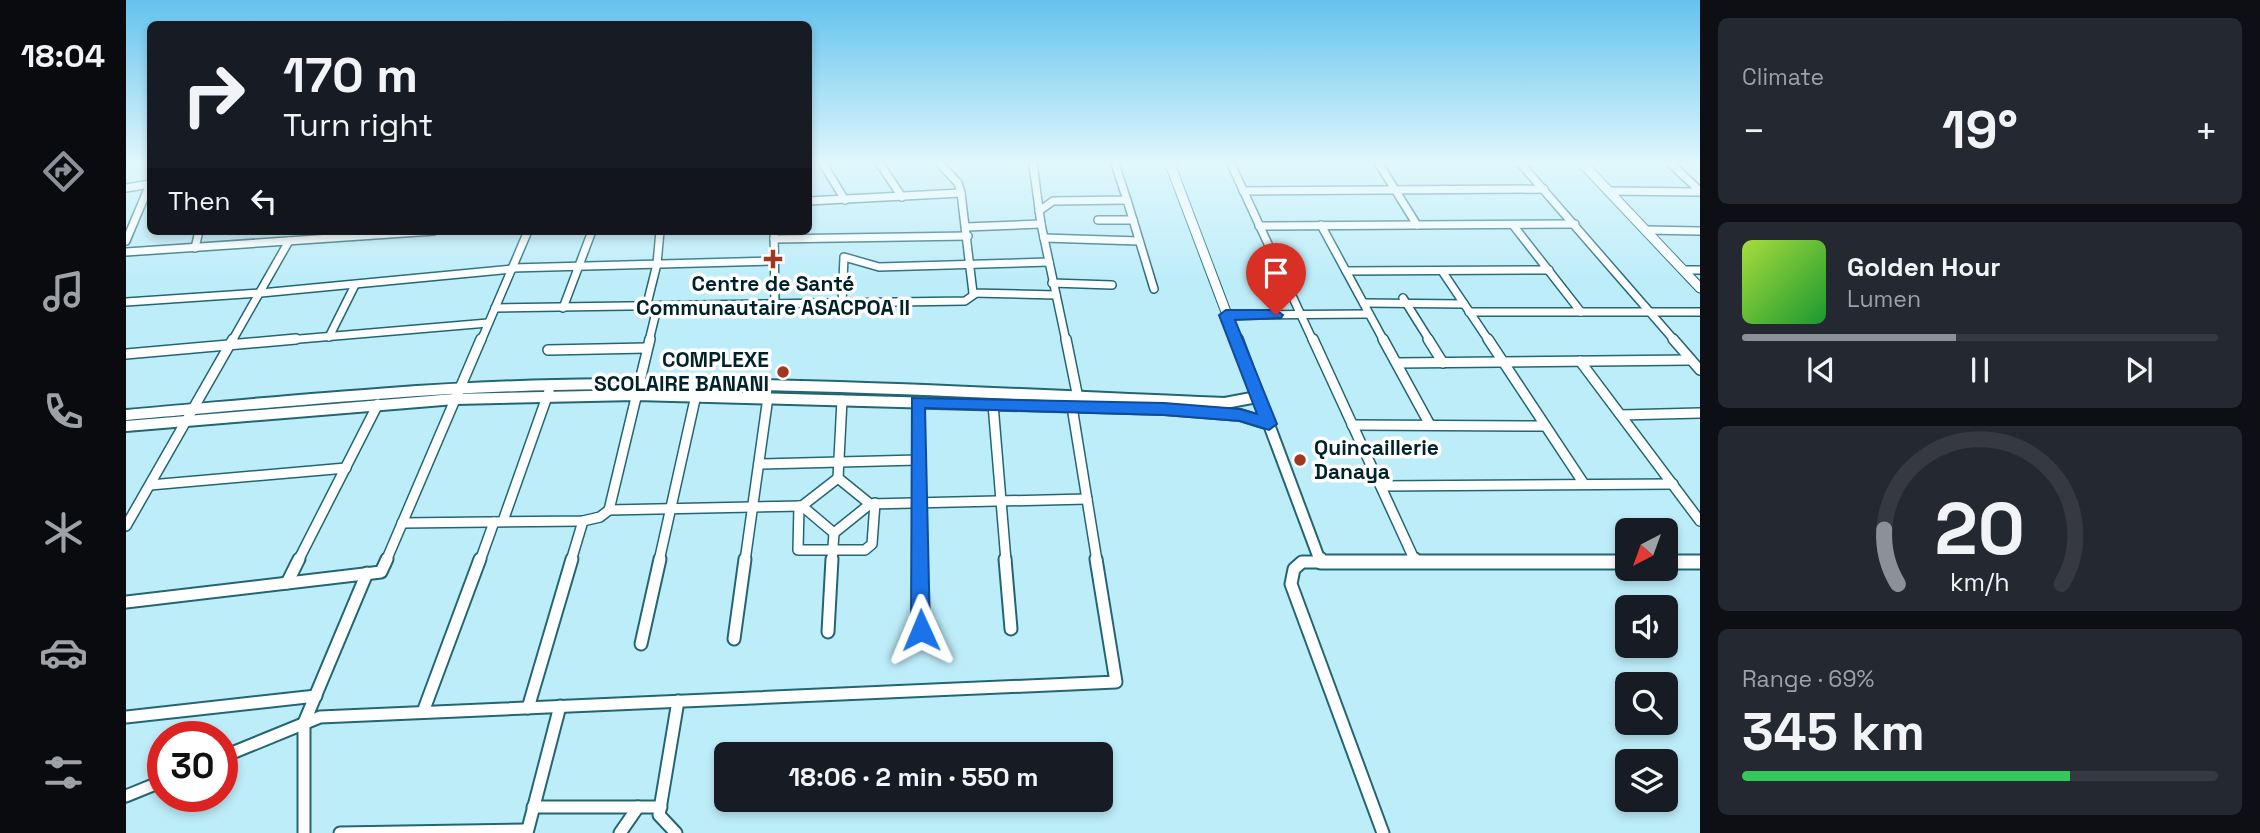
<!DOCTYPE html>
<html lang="en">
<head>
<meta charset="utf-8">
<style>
  body { margin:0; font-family:"Space Grotesk",sans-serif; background:#242831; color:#f1f3f6; height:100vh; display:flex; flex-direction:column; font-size:26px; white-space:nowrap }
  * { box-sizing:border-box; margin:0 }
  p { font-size:23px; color:#9ea1a6 }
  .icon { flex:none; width:38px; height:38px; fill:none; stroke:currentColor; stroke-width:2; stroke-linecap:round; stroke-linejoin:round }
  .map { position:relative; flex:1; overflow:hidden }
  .drawer { display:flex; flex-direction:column; gap:18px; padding:18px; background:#0d0f14; width:560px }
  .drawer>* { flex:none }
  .banner { position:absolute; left:21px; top:21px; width:665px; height:214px; border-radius:10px; box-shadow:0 4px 10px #0003; background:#171b24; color:#f1f3f6; overflow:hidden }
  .needle { width:46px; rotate:221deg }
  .buttons { position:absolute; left:1489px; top:518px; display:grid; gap:14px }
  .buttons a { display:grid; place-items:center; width:63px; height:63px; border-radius:10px; background:#171b24; box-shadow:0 4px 10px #0003; font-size:35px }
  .speed { position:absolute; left:21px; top:721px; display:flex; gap:14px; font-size:35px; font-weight:700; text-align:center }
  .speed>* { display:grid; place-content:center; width:91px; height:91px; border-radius:50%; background:#171b24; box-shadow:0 4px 10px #0003; line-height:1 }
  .speed .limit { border:10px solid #d22; background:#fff; color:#111 }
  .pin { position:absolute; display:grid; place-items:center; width:60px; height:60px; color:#fff; margin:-72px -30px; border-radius:50% 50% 50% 0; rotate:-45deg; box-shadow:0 0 7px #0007 }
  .pin .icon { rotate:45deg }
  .me { position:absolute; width:77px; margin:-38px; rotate:359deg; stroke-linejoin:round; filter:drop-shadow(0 0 5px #0008) }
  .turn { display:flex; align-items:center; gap:24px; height:147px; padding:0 21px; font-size:32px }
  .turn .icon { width:91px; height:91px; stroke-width:2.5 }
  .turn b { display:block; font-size:49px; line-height:60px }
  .then { display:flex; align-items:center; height:66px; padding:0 21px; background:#0003; gap:14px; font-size:26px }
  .big { font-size:52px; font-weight:700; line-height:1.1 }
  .drawer .tile { flex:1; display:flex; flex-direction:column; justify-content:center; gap:10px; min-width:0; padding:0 24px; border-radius:10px; background:#242831 }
  .drawer .dial { align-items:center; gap:0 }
  .dial svg { height:182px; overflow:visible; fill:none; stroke:#363941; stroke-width:7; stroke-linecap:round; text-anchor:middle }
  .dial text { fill:#f1f3f6; stroke:none }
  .song { display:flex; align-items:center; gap:21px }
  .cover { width:84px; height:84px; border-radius:10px; background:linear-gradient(135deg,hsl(80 70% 55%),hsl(130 70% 35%)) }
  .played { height:7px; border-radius:4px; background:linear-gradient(90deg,#8c9099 45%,#363941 45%) }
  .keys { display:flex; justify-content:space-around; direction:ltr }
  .heat { display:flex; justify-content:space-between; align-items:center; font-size:38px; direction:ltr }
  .charge { height:10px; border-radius:5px; background:linear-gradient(90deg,#34c759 69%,#363941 0) }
  .trip { position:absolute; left:588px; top:742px; width:399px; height:70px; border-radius:10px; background:#171b24; box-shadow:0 4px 10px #0003; font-weight:700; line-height:70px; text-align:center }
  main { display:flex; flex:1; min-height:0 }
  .dock { display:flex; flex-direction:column; width:126px; justify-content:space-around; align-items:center; background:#090b0e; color:#9ea1a6 }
  .dock .icon { width:49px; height:49px }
  .dock .on { color:#8c9099 }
  .dock b { font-size:32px; color:#f1f3f6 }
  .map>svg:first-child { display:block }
</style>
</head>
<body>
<main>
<nav class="dock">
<b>18:04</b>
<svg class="icon on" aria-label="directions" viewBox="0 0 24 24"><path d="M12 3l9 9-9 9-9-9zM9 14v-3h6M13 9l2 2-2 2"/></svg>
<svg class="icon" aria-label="music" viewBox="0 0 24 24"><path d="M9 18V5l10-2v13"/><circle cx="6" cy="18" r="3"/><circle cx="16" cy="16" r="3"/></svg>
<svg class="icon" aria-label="phone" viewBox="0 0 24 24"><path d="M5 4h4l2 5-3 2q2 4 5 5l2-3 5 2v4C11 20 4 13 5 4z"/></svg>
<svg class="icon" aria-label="climate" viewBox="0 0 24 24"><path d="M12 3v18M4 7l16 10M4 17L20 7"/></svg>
<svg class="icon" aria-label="car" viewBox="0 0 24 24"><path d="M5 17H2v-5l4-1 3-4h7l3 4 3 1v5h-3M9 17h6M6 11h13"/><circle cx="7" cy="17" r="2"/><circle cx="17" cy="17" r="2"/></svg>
<svg class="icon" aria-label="filters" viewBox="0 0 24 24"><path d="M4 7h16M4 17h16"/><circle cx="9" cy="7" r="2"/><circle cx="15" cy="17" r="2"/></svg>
</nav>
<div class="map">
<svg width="1574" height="833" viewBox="0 0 1574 833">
  <rect width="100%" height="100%" fill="#bdedf9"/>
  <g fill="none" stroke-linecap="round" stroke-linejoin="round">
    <defs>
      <g id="minor-far2">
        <path d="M697,164L719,200"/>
        <path d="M754,164L776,197"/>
        <path d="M907,164L915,224L940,341"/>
        <path d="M1105,164L1187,341"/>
        <path d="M1253,164L1291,225"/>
        <path d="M1395,164L1549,341"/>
        <path d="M1545,164L1574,191"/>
        <path d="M0,188L24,184"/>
        <path d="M1117,191L1418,189"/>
        <path d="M1482,191L1574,192"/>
        <path d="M835,193L847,293L930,295"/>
        <path d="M1001,200L1028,289"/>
        <path d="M682,201L835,193L832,183L814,164"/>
        <path d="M913,211L927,201L1001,200L989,164"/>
        <path d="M972,220H1007"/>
        <path d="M1195,225L1258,341"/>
        <path d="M1387,225L1455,312"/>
        <path d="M1133,226L1449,224"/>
        <path d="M840,227L915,224"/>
        <path d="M1520,230L1574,231"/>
        <path d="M648,231L649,305"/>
        <path d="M918,238L1013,241"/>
        <path d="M648,239L842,236"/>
        <path d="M0,241L24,184"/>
        <path d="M69,248L73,231"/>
        <path d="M0,252L308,231"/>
        <path d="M386,268L648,261"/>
        <path d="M1557,270H1574"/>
        <path d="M1220,271L1423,270"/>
        <path d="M1316,271L1363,341"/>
        <path d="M926,283L986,285"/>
        <path d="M1277,298L1304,341"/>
        <path d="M0,302L135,293L386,269"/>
        <path d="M1238,303L1338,304"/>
        <path d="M716,304L718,257L753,267L923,262"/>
        <path d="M369,308L839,301L849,294"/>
        <path d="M437,308L466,231"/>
        <path d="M520,308L531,264L534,231"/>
        <path d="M1343,312H1574"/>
        <path d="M1100,315L1243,314"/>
        <path d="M203,337L229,285"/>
        <path d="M106,341L163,241"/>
        <path d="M150,341L362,323"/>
        <path d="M355,341L402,231"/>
        <path d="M523,341L531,308"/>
      </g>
      <g id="minor-far1">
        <path d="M940,339L952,398"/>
        <path d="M1187,339L1289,561"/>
        <path d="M1257,339L1304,425"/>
        <path d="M1302,339L1317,363"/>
        <path d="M1362,339L1458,484"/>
        <path d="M1547,339L1574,370"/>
        <path d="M422,350L521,348"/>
        <path d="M0,354L170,339"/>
        <path d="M1454,361L1574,521"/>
        <path d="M1271,363L1565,360"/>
        <path d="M791,402L794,561"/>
        <path d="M867,404L880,561"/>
        <path d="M947,413L971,561"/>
        <path d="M1495,415L1574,413"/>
        <path d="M1226,425L1419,426"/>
        <path d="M633,464L792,460"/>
        <path d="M712,478L716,400"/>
        <path d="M712,478L744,504L708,533L676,506Z"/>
        <path d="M24,485L220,468"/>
        <path d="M1255,486L1547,484"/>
        <path d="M744,504L961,499"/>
        <path d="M673,506L672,550H739L746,544L749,503"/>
        <path d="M483,510L676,506"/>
        <path d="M377,521L423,391"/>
        <path d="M276,523L457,521L474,517L483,510L524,339"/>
        <path d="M0,526L107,339"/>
        <path d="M172,561L252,404"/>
        <path d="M260,561L355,339"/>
        <path d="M354,561L368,522"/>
        <path d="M445,561L457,521"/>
        <path d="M533,561L570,395"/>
        <path d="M619,561L642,397"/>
        <path d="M706,561L708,533"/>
      </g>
      <g id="minor">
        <path d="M794,559L795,630"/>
        <path d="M879,559L885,629"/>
        <path d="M1289,559L1290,562"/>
        <path d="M1195,562H1176L1168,569L1165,584L1257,833"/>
        <path d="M161,583L173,559"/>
        <path d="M0,602L255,572L261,559"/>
        <path d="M702,632L706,559"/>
        <path d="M608,639L619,559"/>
        <path d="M515,644L534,559"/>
        <path d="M402,708L446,559"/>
        <path d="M297,712L354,559"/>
        <path d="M0,717L190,696"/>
        <path d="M96,757L194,717L990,682L970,559"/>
        <path d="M0,796L37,781"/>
        <path d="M407,807H535"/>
        <path d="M178,833V723L241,573"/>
        <path d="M214,833L401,830"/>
        <path d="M401,833L434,706"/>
        <path d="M494,833L512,807"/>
        <path d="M550,833L533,815L552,701"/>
      </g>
      <g id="tertiary-far2">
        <path d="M1044,164L1111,341"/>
        <path d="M1457,164L1574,288"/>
      </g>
      <g id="tertiary-far1">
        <path d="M1111,339L1194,561"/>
        <path d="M0,415C143,403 286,388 430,385C653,380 876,394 1099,403L1131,397"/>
        <path d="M0,426L329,399L510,395L1038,409L1114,415L1143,424"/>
      </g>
      <g id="tertiary">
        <path d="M1194,559L1195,562H1502"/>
        <path d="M1540,562H1574"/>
      </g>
    </defs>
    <use href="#minor-far2" stroke="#236673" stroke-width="10"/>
    <use href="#minor-far1" stroke="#236673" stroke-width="12"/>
    <use href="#minor" stroke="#236673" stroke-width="15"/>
    <use href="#tertiary-far2" stroke="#236673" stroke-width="11"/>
    <use href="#tertiary-far1" stroke="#236673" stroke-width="14"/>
    <use href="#tertiary" stroke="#236673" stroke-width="17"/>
    <use href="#minor-far2" stroke="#fff" stroke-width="7"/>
    <use href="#minor-far1" stroke="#fff" stroke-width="9"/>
    <use href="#minor" stroke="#fff" stroke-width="11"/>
    <use href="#tertiary-far2" stroke="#fff" stroke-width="9"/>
    <use href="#tertiary-far1" stroke="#fff" stroke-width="10"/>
    <use href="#tertiary" stroke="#fff" stroke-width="13"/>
  </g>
  <linearGradient id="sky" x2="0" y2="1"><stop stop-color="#63c3ee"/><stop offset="0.58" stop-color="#e1f7fc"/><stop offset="1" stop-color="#e1f7fc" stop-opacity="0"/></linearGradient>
  <rect width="1574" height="281" fill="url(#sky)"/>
  <path fill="#1a73e8" stroke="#114b97" stroke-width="2" d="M1150,310L1157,315L1155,318L1109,320L1151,424L1143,430L1114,421L1038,415L799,408L804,630L802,636L795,639L788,636L785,630L786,398L1038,403L1114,409L1131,414L1093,315L1100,310Z"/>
  <g fill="#a03720" stroke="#fff" stroke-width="2.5">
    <path d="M643.5 248.5h7v7h7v7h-7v7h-7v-7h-7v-7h7z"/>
    <circle cx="657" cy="372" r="7"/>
    <circle cx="1174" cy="460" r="7"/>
  </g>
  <g text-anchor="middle" stroke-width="7" stroke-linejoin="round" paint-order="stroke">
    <g font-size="21" font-weight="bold" fill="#00222a" stroke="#fff">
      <text x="647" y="291">Centre de Santé<tspan x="647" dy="24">Communautaire ASACPOA II</tspan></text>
      <text x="643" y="367" text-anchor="end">COMPLEXE<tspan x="643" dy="24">SCOLAIRE BANANI</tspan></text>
      <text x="1188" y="455" text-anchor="start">Quincaillerie<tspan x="1188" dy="24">Danaya</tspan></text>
    </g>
  </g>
</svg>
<div class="buttons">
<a><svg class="needle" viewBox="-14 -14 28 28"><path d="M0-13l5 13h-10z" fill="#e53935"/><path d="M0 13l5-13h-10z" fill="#9ea1a6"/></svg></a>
<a><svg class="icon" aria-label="sound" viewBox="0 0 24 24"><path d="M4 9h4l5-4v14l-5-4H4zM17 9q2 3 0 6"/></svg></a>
<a><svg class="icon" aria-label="search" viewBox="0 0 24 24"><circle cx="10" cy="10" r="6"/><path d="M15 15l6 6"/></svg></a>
<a><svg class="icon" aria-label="layers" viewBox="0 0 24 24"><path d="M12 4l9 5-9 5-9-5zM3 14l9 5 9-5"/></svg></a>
</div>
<div class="speed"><div class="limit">30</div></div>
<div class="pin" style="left:1150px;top:315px;background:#d93025"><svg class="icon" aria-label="arrive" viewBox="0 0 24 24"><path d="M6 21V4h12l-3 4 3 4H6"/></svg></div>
<svg class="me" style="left:795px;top:630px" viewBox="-20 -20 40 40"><path d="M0-17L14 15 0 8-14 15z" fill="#1a73e8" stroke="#fff" stroke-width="4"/></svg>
<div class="trip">18:06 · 2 min · 550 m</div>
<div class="banner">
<div class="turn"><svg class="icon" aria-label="right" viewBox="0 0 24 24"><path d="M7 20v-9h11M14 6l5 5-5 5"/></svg><div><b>170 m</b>Turn right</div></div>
<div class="then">Then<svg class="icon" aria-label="left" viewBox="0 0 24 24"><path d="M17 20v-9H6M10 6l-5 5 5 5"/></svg></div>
</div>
</div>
<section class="drawer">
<div class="tile"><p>Climate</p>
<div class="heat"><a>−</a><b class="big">19°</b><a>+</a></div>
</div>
<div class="tile">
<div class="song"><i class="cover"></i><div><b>Golden Hour</b><p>Lumen</p></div></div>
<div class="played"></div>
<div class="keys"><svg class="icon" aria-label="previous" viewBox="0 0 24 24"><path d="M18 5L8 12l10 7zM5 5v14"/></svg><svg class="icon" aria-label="pause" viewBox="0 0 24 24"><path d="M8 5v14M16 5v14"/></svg><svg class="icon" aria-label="next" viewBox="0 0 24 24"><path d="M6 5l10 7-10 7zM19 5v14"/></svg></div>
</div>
<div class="tile dial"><svg viewBox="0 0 100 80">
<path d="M14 69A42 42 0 1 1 86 69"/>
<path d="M14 69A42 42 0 0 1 8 45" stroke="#8c9099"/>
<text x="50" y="56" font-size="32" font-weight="700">20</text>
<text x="50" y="72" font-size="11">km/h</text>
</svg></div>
<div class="tile"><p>Range · 69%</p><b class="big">345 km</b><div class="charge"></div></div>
</section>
</main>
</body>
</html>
